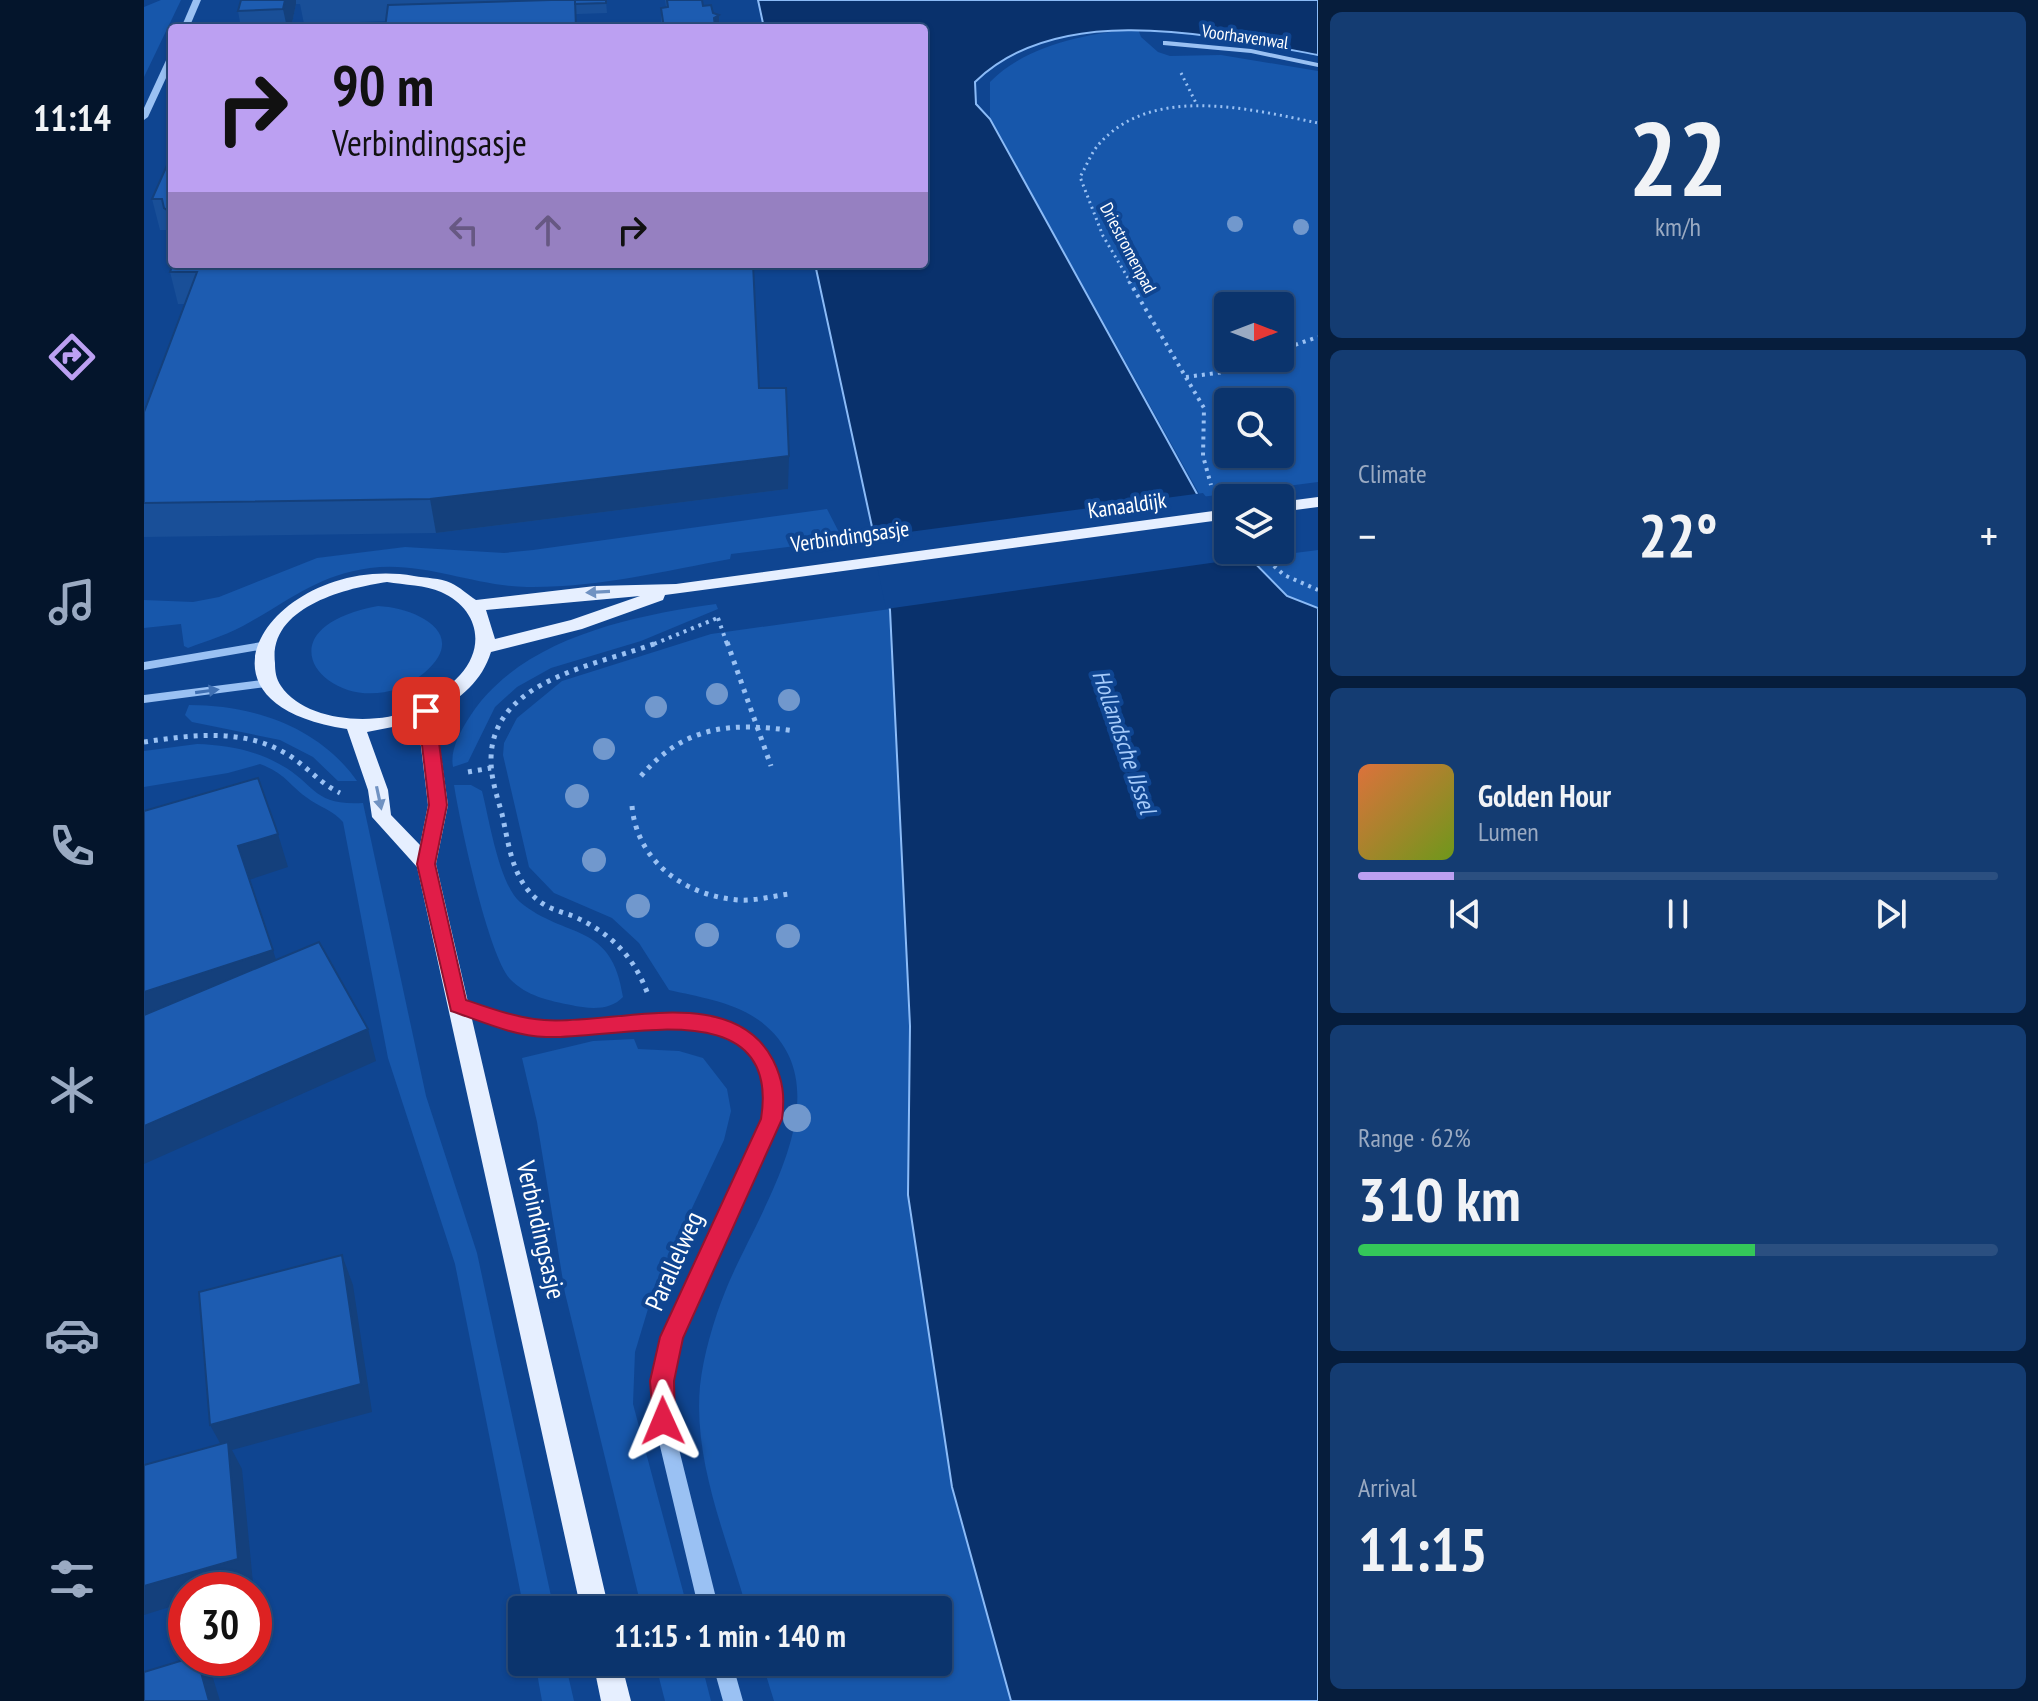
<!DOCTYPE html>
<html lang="en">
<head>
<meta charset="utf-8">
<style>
  body { margin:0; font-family:"PT Sans Narrow",sans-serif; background:#143c72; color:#f1f3f6; height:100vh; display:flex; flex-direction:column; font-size:30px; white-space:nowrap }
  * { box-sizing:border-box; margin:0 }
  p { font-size:26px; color:#9aaac2 }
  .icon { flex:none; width:44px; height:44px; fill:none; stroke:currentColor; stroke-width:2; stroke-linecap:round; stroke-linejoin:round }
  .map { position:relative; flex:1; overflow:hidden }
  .details { display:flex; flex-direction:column; gap:12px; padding:12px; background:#061d3c; width:720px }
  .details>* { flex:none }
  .banner { position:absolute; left:24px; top:24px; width:760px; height:244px; border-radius:8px; box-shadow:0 2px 6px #0004,0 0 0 2px #2b4f80; background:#bca0f2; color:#111; overflow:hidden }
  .needle { width:52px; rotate:90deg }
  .buttons { position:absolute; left:1070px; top:292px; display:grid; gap:16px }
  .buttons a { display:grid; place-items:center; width:80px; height:80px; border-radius:8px; background:#0b346d; box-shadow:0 2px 6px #0004,0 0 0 2px #2b4f80; font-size:40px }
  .speed { position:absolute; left:24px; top:1572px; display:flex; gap:16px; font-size:40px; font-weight:700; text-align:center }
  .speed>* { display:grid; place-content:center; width:104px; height:104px; border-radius:50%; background:#0b346d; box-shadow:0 2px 6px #0004,0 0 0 2px #2b4f80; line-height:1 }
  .speed .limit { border:12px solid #d22; background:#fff; color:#111 }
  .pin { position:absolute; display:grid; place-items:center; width:68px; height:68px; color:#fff; margin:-34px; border-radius:16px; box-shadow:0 4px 12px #0006 }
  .me { position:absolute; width:88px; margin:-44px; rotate:359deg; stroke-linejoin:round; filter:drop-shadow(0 0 6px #0008) }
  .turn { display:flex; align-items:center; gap:28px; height:168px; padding:0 32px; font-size:36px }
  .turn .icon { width:104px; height:104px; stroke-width:2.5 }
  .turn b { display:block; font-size:56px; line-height:68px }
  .lanes { display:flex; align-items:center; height:76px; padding:0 32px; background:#0003; justify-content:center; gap:40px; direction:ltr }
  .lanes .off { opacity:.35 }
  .big { font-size:60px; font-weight:700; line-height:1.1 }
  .details .tile { flex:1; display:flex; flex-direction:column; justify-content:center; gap:12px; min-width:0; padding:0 28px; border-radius:12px; background:#143c72 }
  .details .dial { align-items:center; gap:0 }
  .dial b { font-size:104px; line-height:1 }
  .song { display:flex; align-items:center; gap:24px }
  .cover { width:96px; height:96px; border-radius:12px; background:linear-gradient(135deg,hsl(20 70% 55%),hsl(80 70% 35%)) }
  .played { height:8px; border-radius:4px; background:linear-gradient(90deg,#bca0f2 15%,#2b4f80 15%) }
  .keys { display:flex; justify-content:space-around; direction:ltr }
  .heat { display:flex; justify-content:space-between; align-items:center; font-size:44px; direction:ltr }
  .charge { height:12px; border-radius:6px; background:linear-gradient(90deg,#34c759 62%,#2b4f80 0) }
  .trip { position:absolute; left:364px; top:1596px; width:444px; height:80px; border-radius:8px; background:#0b346d; box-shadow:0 2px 6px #0004,0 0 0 2px #2b4f80; font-weight:700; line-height:80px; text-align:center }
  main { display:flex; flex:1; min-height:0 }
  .tabs { display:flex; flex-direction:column; width:144px; justify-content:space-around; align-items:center; background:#04152c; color:#9aaac2 }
  .tabs .icon { width:56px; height:56px }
  .tabs .current { color:#bca0f2 }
  .tabs b { font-size:36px; color:#f1f3f6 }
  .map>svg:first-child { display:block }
</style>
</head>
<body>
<main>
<nav class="tabs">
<b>11:14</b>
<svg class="icon current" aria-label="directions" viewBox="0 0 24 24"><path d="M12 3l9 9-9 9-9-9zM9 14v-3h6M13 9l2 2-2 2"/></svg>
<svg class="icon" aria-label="music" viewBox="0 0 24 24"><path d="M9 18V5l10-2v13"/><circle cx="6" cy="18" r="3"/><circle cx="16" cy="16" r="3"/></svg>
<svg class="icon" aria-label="phone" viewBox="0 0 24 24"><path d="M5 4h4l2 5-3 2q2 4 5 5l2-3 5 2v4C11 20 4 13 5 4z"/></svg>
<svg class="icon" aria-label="climate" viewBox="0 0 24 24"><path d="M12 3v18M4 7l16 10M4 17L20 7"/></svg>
<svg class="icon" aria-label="car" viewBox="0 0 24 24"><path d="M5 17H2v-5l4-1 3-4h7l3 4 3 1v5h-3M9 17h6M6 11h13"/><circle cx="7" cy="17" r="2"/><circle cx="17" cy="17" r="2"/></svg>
<svg class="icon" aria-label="filters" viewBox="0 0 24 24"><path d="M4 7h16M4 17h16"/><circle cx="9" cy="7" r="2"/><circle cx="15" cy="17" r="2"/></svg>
</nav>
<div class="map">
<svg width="1174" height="1701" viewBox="0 0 1174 1701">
  <rect width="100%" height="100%" fill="#0f4591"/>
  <g fill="#1757ab" fill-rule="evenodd">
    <path d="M17,0H37L0,77V7Z"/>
    <path d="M994,29L997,37L1014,52L1026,56L1077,55L1174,71V482L1057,497L846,119V82C882,45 944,33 994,29ZM1084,306H1136V358H1084ZM1084,402H1136V454H1084Z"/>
    <path d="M683,509L699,540L587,554L586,559C520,571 452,588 383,587C329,586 280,561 226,568C175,575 149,598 106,622C86,634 65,640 44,648L40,646L37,624L0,628V600L49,602L75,597L173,558L261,547L360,553L389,550Z"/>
    <path d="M1174,550V608L1143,596L1106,559Z"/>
    <path d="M572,604L574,609L497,641L407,668L373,687L351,707L324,762L309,767C306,751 315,734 323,721C372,639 486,616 572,604Z"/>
    <path d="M234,606C272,608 327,633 280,673C205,737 95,632 234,606Z"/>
    <path d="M746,609L766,1026L764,1195L808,1487L867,1701H630L618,1662H794V1610H603C583,1538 549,1462 556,1386C559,1356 570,1319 581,1292C611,1215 705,1089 616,1021C590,1002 555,997 525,990L495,943L468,918L410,893L385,867L359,755L360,743L373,718L418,681L567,634Z"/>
    <path d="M45,705C110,705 175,727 213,781H194L169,757L136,740L48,722L41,715Z"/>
    <path d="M53,744C83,745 111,750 137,765C172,784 168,806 219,803L282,1096L333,1253L410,1610H380L311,1264L244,1058L199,822C189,810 175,807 162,797C143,783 142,774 116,764L84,773L0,787V751Z"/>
    <path d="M310,785H327L338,791C345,818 355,884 376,902C422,940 468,921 479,997C466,1011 445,1009 427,1005C406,1001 382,996 366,979C344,954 316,823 310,785Z"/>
    <path d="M490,1039L494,1049L535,1051L559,1058L583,1089L587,1111L580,1140L510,1289L491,1352L489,1404L544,1610H498L421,1293L393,1122L378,1058L449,1041Z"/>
    <path d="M391,1662H421L430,1701H398Z"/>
    <path d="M511,1662H557L567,1701H521Z"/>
  </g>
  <path fill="#09316c" stroke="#8bbbf7" stroke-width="2" d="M614,0H1174V55C1068,35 915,0 831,82L832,104L846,119L1084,550H1098L1143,596L1174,608V1701H867L808,1487L764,1195L766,1026L746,610L671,264H780V28H620Z"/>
  <path fill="#0f4591" d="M1059,493L1084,525V550H1103L1109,557L742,609L727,537Z"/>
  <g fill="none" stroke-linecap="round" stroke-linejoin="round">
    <g stroke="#9ac1f3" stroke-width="3" stroke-dasharray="2 4" stroke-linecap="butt">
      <path d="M1037,73L1053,105"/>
      <path d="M987,283L959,236L936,177C942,167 947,153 955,144C1008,84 1106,109 1174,123"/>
    </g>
    <g stroke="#9ac1f3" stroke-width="4" stroke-dasharray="3 5" stroke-linecap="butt">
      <path d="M985,281L1060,408L1059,456L1067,485"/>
      <path d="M1136,350L1174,337"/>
      <path d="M1042,377L1080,372L1116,358"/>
      <path d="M1112,550L1140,575L1174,590"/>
      <path d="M574,618L583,644"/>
      <path d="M510,644L576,617"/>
    </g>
    <g stroke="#9ac1f3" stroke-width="5" stroke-dasharray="4 6" stroke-linecap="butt">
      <path d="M583,642L627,766"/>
      <path d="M0,742C47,735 98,728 141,753C161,764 175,783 196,793"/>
      <path d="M324,772L347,768"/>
      <path d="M497,776C541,725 587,722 651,731"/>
      <path d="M488,806C493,862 541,896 595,900C612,901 629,896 645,894"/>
      <path d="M503,992C489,955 465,932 429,916C418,912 405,909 395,901C368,880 365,845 358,814C353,796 347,779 347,760C347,678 457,665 515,642"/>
    </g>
    <g fill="#9ac1f3" fill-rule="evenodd">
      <path d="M49,0H57L45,28H37Z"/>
      <path d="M1022,41L1107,49L1174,63V67L1107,53L1019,45V41Z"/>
      <path d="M28,54V65L4,117L0,120V108L24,56Z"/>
      <path d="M123,641L129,645L127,648L0,670V662Z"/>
      <path d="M125,679L130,680L131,683L130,686L0,703V695Z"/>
      <path d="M314,999L358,1014L392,1022L513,1016L551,1017L586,1025L617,1043L635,1076V1119L537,1337L527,1381L528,1421L575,1610H555L510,1421L509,1381L519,1337L619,1119V1076L606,1052L582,1036L551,1030L513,1028L392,1034L358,1027L309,1009L306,1005L309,1001Z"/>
      <path d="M568,1662H588L599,1701H579Z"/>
    </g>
    <g fill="#e6efff" fill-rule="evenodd">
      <path d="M1174,497V507L1136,512V502Z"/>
      <path d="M1084,509V519L521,595L519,600L438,629L347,652C338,681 317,698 291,713L304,805L292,864L465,1610H437L273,867L228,817L224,790L203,729C25,702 136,553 270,576C282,578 296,578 307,583C316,587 324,595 332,600L451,586L532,584ZM243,582C260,585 282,585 297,592C333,608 343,645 316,675C302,690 286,702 267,710C231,726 161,722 137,686C132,679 131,671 131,663C124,607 202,588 243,582ZM496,596L427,620L351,639L342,610ZM274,722L284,805L276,845L247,815L244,790L223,732Z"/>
      <path d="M449,1662H477L487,1701H457Z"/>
    </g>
  </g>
  <g fill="#7198cd">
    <circle cx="1091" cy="224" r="8"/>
    <circle cx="1157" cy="227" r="8"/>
    <circle cx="573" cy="694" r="11"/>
    <circle cx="645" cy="700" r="11"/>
    <circle cx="512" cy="707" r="11"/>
    <circle cx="460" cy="749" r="11"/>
    <circle cx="433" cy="796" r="12"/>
    <circle cx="450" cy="860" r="12"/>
    <circle cx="494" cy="906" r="12"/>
    <circle cx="563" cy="935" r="12"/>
    <circle cx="644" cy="936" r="12"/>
    <circle cx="653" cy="1118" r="14"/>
  </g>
  <g fill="#194f98">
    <path d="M97,0H462L463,13L160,24L156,4H152L147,28H97L94,11Z"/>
    <path d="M521,0H558L559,6L569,13L575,28H517V8L522,7Z"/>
    <path d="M28,154V238L26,230H16L8,199Z"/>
    <path d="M29,264L615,388L644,489L292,533L0,537V412L41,304H34L26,272Z"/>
  </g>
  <g fill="#14407c">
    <path d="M141,0H152V4L147,28H143L139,9Z"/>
    <path d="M575,15V28H571L570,18Z"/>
    <path d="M645,456L644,489L292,533L286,499Z"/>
    <path d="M134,834L144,867L105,880L94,846Z"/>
    <path d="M129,950L139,983L0,1029V992Z"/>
    <path d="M224,1029L232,1061L0,1164V1126Z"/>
    <path d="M198,1255L209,1285L228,1412L88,1450L98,1469L109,1583L85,1590H42V1602L0,1615V1586L81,1452L66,1425Z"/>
    <path d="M53,1658L69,1678L76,1701H65Z"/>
  </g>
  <g fill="#1d5cb1" stroke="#14407c" stroke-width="2">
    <path d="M97,0H141L139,9L94,11Z"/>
    <path d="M407,0H431L432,28H241L244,5Z"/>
    <path d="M431,0H462V3L431,4Z"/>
    <path d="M523,0H558L559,6L567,5L569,13L575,15L570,18L571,26L520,28L517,8L524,7Z"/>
    <path d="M28,154V213L20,208L18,199H8Z"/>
    <path d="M29,264H609L615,388H642L645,456L286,499L0,503V412L53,272H26Z"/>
    <path d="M114,778L134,834L94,846L129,950L0,992V811Z"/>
    <path d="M175,942L224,1029L0,1126V1015Z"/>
    <path d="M198,1255L217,1384L66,1425L55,1292Z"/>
    <path d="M84,1442L94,1559L0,1586V1465Z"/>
    <path d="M46,1658H53L65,1701H0V1672Z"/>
  </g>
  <defs><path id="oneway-solid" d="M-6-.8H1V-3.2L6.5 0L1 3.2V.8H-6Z" transform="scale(2)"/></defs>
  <g fill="#7092c2">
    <use href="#oneway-solid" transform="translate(454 592) rotate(177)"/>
    <use href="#oneway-solid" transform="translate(235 798) rotate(78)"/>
  </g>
  <use fill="#4070b3" href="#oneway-solid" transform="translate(63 691) rotate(-8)"/>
  <path fill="#e11d48" stroke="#92132f" stroke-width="2" d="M282,705L291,711L303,805L291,864L322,1000C348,1009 373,1018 400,1020C468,1026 588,981 629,1060C639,1080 641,1096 638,1119L539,1338L530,1381L531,1421L527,1429L519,1433L510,1429L506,1381L516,1337L617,1119C638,989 473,1040 402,1037C369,1036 337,1021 307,1011L273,864L285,805L274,711Z"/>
  <g text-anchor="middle" stroke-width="8" stroke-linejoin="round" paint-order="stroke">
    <g font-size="18" fill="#fff" stroke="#0f4591">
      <text transform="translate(1101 37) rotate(8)" y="6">Voorhavenwal</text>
      <text transform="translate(984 248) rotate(62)" y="6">Driestromenpad</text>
    </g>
    <g font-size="22" fill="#fff" stroke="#0f4591">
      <text transform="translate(983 505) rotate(-8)" y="8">Kanaaldijk</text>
      <text transform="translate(706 536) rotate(-8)" y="8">Verbindingsasje</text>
    </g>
    <g font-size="24" font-style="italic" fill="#a6cbfa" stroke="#0f4591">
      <text transform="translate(980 742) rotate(71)" y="8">Hollandsche IJssel</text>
    </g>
    <g font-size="26" fill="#fff" stroke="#0f4591">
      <text transform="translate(397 1230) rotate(77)" y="9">Verbindingsasje</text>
      <text transform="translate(530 1261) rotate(-66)" y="9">Parallelweg</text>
    </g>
  </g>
</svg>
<div class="buttons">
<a><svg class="needle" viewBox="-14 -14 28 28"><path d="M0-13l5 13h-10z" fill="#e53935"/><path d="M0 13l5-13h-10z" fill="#9aaac2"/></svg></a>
<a><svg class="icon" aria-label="search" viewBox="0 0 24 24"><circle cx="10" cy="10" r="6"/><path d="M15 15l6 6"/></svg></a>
<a><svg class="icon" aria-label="layers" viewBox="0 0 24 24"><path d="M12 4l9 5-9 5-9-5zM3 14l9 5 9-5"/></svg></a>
</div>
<div class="speed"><div class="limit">30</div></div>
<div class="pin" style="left:282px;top:711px;background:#d93025"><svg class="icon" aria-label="arrive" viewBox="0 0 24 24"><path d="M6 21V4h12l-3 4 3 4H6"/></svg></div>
<svg class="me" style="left:519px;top:1421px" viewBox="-20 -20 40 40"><path d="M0-17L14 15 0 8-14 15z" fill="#e11d48" stroke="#fff" stroke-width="4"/></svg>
<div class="trip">11:15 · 1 min · 140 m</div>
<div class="banner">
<div class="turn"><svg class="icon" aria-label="right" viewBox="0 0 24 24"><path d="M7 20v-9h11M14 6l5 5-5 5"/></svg><div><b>90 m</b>Verbindingsasje</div></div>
<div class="lanes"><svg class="icon off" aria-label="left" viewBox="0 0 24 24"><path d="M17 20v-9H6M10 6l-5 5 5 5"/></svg><svg class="icon off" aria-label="ahead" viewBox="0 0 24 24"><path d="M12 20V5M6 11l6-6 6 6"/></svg><svg class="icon" aria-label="right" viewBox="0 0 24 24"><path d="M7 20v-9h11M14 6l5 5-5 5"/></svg></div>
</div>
</div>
<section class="details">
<div class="tile dial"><b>22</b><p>km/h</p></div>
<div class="tile"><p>Climate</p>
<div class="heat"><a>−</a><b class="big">22°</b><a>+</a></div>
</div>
<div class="tile">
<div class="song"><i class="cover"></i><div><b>Golden Hour</b><p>Lumen</p></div></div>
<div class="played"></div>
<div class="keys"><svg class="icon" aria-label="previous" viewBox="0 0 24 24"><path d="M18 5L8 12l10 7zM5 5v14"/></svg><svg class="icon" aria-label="pause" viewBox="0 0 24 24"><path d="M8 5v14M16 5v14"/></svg><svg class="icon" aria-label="next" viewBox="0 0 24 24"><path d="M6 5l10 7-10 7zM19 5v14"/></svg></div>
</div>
<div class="tile"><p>Range · 62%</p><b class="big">310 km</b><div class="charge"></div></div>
<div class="tile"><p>Arrival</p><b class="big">11:15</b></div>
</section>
</main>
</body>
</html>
